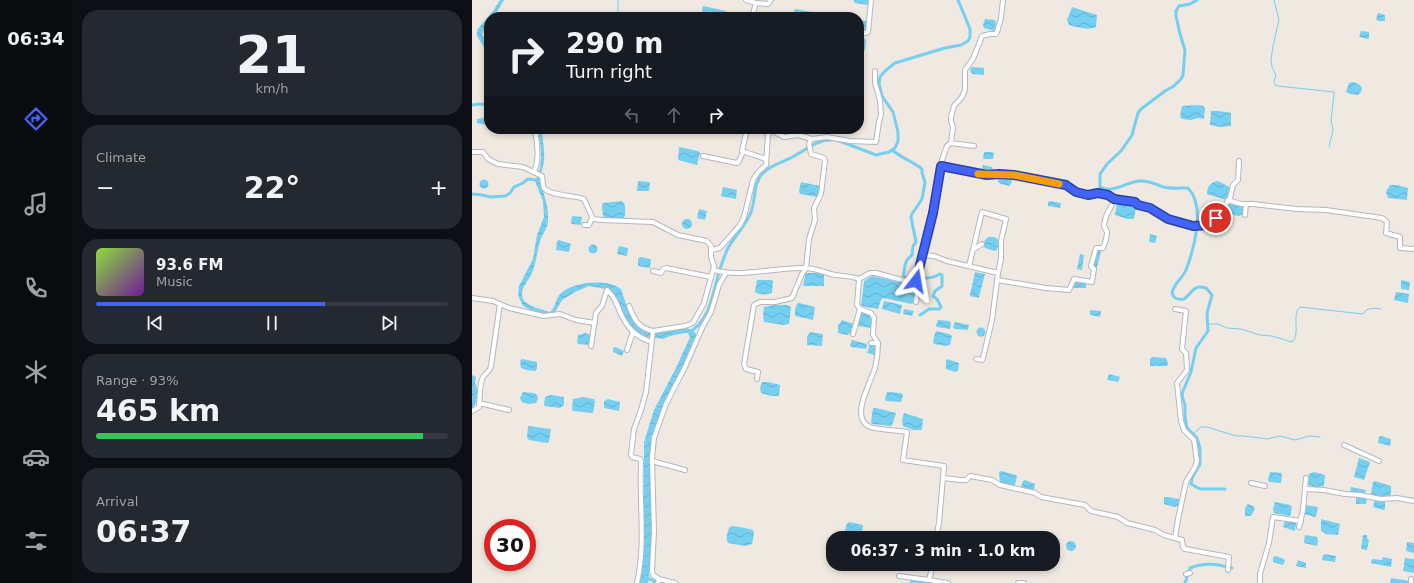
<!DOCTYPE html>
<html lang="en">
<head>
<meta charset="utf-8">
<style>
  body { margin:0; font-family:"DejaVu Sans",sans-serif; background:#242831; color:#f1f3f6; height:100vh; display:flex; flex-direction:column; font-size:15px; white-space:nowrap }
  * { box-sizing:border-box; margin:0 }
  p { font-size:13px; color:#9ea1a6 }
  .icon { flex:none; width:22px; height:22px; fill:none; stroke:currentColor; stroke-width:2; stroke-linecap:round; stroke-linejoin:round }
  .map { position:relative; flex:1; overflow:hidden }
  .side { display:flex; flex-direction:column; gap:10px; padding:10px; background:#0d0f14; width:400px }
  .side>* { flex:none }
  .guide { position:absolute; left:12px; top:12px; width:380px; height:122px; border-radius:16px; box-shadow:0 2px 6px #0003; background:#171b24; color:#f1f3f6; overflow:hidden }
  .speed { position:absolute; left:12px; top:519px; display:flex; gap:8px; font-size:20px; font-weight:700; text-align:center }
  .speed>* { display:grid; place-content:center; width:52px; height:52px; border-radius:50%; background:#171b24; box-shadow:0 2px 6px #0003; line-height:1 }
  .speed .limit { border:6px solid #d22; background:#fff; color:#111 }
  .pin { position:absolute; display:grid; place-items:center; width:34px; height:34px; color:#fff; margin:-17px; border:2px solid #fff; border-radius:50%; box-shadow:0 1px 4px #0007 }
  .me { position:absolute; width:44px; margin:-22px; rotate:14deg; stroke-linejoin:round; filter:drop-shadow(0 0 3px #0008) }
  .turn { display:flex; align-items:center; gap:14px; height:84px; padding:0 16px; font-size:18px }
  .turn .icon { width:52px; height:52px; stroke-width:2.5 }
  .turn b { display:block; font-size:28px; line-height:34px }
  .lanes { display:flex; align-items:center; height:38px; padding:0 16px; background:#0003; justify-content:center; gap:20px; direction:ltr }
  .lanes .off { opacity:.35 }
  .big { font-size:30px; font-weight:800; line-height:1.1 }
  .side .widget { flex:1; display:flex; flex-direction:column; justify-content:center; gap:6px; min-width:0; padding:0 14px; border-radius:16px; background:#242831 }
  .side .dial { align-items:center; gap:0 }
  .dial b { font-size:52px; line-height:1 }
  .song { display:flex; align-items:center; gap:12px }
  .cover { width:48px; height:48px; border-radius:6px; background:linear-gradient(135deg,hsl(90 70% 55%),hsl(280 70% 35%)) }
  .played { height:4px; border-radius:2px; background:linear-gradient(90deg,#4264fb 65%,#363941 65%) }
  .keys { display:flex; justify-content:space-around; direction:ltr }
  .heat { display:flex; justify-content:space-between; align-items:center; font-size:22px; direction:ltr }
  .charge { height:6px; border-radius:3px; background:linear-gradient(90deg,#34c759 93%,#363941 0) }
  .trip { position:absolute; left:354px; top:531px; width:234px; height:40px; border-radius:16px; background:#171b24; box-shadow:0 2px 6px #0003; font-weight:800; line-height:40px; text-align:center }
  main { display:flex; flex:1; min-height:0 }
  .tab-bar { display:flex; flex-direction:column; width:72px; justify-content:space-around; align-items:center; background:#090b0e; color:#9ea1a6 }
  .tab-bar .icon { width:28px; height:28px }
  .tab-bar .current { color:#4264fb }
  .tab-bar b { font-size:18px; color:#f1f3f6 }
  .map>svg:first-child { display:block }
</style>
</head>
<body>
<main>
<nav class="tab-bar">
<b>06:34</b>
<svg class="icon current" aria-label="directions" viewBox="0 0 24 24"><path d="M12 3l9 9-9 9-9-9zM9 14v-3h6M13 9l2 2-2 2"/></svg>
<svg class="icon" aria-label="music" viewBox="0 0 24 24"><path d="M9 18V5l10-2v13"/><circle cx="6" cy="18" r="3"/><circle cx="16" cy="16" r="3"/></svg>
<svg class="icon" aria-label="phone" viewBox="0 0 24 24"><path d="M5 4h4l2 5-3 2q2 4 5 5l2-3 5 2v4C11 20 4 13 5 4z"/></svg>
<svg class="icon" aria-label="climate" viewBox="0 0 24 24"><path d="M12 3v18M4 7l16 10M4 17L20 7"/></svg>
<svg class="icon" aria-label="car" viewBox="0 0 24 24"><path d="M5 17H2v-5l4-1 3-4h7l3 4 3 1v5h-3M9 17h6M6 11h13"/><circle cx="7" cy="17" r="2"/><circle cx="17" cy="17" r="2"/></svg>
<svg class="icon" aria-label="filters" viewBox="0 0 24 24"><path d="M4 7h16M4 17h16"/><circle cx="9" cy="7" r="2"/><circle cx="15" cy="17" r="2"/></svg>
</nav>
<section class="side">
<div class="widget dial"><b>21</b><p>km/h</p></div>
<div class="widget"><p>Climate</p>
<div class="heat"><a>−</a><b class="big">22°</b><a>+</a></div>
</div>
<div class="widget">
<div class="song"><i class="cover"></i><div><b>93.6 FM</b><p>Music</p></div></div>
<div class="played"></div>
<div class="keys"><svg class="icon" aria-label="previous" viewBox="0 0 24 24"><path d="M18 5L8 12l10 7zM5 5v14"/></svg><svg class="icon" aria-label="pause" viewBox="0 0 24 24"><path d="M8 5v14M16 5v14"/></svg><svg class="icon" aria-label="next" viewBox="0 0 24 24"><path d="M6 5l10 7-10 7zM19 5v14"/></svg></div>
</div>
<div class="widget"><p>Range · 93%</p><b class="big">465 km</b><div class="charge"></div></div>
<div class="widget"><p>Arrival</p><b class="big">06:37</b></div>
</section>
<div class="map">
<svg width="942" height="583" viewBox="0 0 942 583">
  <defs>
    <pattern id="water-waves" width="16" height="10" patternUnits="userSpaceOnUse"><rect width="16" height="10" fill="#75cff0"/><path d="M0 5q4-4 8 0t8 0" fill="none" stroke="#66b2ce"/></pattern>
  </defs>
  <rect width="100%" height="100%" fill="#efe9e1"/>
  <g fill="url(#water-waves)">
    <path d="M28,0H32L22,17H17C17,23 12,28 10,35L17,45V50L11,46L5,36V30L21,11Z"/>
    <path d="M381,0H398L396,5L383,3Z"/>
    <path d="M231,6L254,11L255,13L254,17H229Z"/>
    <path d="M600,7L625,15L624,27C616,31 605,27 597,25L595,20Z"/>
    <path d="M323,9L340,12L342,14L341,17H320Z"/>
    <path d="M906,13L913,15V21H906L904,19Z"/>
    <path d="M513,19L523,20L524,24L522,31L512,28L511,25Z"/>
    <path d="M387,20L394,21L395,23V30L393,33L387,32Z"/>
    <path d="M889,31L897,32V38L896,39L887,37Z"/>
    <path d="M387,38H392L394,40L393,49L392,52H387Z"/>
    <path d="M500,67L512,68V75L500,74L498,70Z"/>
    <path d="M881,82C888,84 894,88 886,95L878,94L874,92L877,83Z"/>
    <path d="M725,105L731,106L733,108L732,119L726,118L719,120L710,119L708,116L710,106Z"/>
    <path d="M739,111H747L759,113V126L748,127L738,125Z"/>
    <path d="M17,117V123L15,125L5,123V119Z"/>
    <path d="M66,129H70C70,139 73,149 72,159C72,166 68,174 68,182C72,194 77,207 76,221C76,228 70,234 68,241C65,252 64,263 60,273C56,282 47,289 51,299C55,307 70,309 78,312C84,307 83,299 89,293C101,282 135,278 149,289C152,298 155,309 160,318C176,349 210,315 224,334V341L187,416L180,436L178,465L181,526L180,552L176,583H166L172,554V442L182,410L204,368L218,337L216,333H212L198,336L191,339L168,336L154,321L142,295L134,289L117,286L103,292L90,300L81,316L66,314L51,306L46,295L47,286L61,259L65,235L72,217L71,201L63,181C72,164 69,147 66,129Z"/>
    <path d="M305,129H323L322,132L314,134L306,132Z"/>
    <path d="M207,147L226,151L228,153L225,165L206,160Z"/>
    <path d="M512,152H520L522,153L521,159H511Z"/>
    <path d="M511,165L520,167L522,172C517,175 512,173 510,169Z"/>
    <path d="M529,176C534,176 537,177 540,181L539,184L537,186L529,184L526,182V179Z"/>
    <circle cx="12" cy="184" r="4.5"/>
    <path d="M166,181L177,182L178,183L177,191H165Z"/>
    <path d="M746,181L759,188L757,198L754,200L735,194C735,187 738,182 746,181Z"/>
    <path d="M329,182L348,186L345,197L328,194L327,191Z"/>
    <path d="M918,185H925L936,188L935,200L916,198L914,192Z"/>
    <path d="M251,187L265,190L264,199L249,196Z"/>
    <path d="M150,201C154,204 154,213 152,218H134L131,216L130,205L131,203Z"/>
    <path d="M578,201L589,203L588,208L576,206V202Z"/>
    <path d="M645,202L664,208L662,219H655L643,215Z"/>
    <path d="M757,204L772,207L771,214L767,216L754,214Z"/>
    <path d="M227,209L235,211L233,220L225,218Z"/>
    <path d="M100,216L110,217L109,223L108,225L100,224L99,223Z"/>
    <circle cx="215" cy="224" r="5"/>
    <path d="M678,234L685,236L683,243L677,242Z"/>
    <path d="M516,237H522L527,240L525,250L523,251L513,248L511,245L513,240Z"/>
    <path d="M87,240L99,244L97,252L84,250L85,241Z"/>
    <circle cx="121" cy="249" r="4.5"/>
    <path d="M147,246L156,248L155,256L145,254Z"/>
    <path d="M625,250H629V251L625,268H623L621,266Z"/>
    <path d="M608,254L612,255L610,270L605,269Z"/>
    <path d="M168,257L178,259L179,260L178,268L166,266V259Z"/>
    <path d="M503,272L513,274L507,297L506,298L498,296V295Z"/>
    <path d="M334,273H345L352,275V286H332L331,284Z"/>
    <path d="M400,276L443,285L445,286L442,302L440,304L411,298L409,300L406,309L389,306L392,281Z"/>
    <path d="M285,280H300L301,281L300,293C296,295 287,295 283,292Z"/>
    <path d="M929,280L938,282L937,290L929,289Z"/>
    <path d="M603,281L614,283V288H601Z"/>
    <path d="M924,292L937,294L936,303L922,300Z"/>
    <path d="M412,301L430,305L428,314L410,309Z"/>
    <path d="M327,303L343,307L341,320L323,316V309L325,304Z"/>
    <path d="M302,305H315L319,307L317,324L311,325L292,322L291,315L292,307Z"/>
    <path d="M432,309L442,311L440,316L431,314Z"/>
    <path d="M618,310L629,311L628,317L618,315Z"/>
    <path d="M389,313L399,315L400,317L399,328L386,326Z"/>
    <path d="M370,320L382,324L379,333L375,335L366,333V326Z"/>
    <path d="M466,320L477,321L479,323L478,329L465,327L464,326Z"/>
    <path d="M483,322L497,325L496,330L483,329L481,327Z"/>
    <circle cx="509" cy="332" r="4.5"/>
    <path d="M465,331L477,334L480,336L478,345L475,346L462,344L461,342L463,333Z"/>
    <path d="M338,332L351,334L350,346L335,345V337Z"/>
    <path d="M113,333L117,334L119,336L118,345L106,344L105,342L106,335Z"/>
    <path d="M380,340L395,344L394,349L379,347L378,345Z"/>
    <path d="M398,345L405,346L403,355L395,353Z"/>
    <path d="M144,347L152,351L150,356L141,352V348Z"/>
    <path d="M680,357L694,358L696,363L695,366H678V359Z"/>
    <path d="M50,359L65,362V369L63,371L54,370L49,368L48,361Z"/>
    <path d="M475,359L487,363L486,371L483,372L474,369V360Z"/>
    <path d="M637,374L648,377L646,382L635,380Z"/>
    <path d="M0,375L4,377L3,383C7,390 6,402 0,409Z"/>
    <path d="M290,382H296L308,385L307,396H299L289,393L288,388Z"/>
    <path d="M51,392L62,393L65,395L66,399L64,403L56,404L50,402L48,398Z"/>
    <path d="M415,392L429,393L431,395L429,402L414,401L413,399Z"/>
    <path d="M79,395L92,397V405L88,408L73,406L72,404L73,397Z"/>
    <path d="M111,397L122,399L123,402L121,413L101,411L100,409L101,399Z"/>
    <path d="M136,399L148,402L147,411L132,408V401Z"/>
    <path d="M401,408H404L424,413L420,426L400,424L399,422Z"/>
    <path d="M432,413L451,419L450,430H441L431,426L430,420Z"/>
    <path d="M56,426L79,429L77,442L75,443L57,440L55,437Z"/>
    <path d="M909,436L919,439L918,446L906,443L907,437Z"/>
    <path d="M887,458L898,462L892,480L882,477Z"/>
    <path d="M529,471L544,475L545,476L543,485H535L528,482L527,472Z"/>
    <path d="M798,472L810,473L809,483L797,482L796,480Z"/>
    <path d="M842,472L853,475L852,486L843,487L836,485L837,474Z"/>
    <path d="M553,480L563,484L562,490L549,487L551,481Z"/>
    <path d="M903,481L919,486V493L917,497H910L899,494L901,482Z"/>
    <path d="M879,487L894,490L893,493H878Z"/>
    <path d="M692,497H695L707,499L706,506L702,507L692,504Z"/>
    <path d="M884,497H895L894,504H884Z"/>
    <path d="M903,499L913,502V509L911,510L901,507Z"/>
    <path d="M803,502L818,505L820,507L818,516L802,513L801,509Z"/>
    <path d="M776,504L781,506L783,509L779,516H773V508Z"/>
    <path d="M833,505L845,507L846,508L844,516L843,517L832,514Z"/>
    <path d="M849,519L868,524L866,535L854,534L849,531Z"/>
    <path d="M813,520L824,523L823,531L811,527Z"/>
    <path d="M377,522L391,525L389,537H382L373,533L374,525Z"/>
    <path d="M260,526L273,528L281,530L282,533L280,544L273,546L256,543C253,538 256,532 257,528Z"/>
    <path d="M833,535L845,537L846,541L845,546L832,543V541Z"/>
    <path d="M891,535H895V538L897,540L895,550L889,549Z"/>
    <circle cx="599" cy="546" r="5"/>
    <path d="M935,542L942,543V553L934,551Z"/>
    <path d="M853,554L864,556L863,562L850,560L851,555Z"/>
    <path d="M804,556L812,559L813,561L811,565L801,562V557Z"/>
    <path d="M911,557L920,559L919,567L899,563L900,559L910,560Z"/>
    <path d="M933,558L942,559V573L931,571Z"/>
    <path d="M826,560L834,563V568L824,566Z"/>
    <path d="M919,578L937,581L938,583H918Z"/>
  </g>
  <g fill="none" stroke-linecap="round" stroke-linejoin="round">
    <g stroke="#75cff0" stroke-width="1">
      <path d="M146,0V12L149,17"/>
      <path d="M802,0L807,20L801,46L799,60L800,67L804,75L802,81L803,85L806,86L862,92V94L859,120L861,130L857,147"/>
      <path d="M735,324H746L755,328L769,329L788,335L800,336L820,342C829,335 819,314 828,307L891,314C896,307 900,308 909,309"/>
      <path d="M721,434L729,427H735L764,436H772L795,439L808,436L823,440L837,436L848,437"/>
    </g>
    <g stroke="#75cff0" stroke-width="3">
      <path d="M725,0L718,4L707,6L704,11V16L708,34L713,50L711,75L709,79L702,86L693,91L669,109L666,113L660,135L649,151L635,164L628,174V187C640,194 654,182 667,181C676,180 683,184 691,187C699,189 708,188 716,188C734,206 722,249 714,270C710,279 702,283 700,293C702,299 706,300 712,299C721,293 720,284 734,288L740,295L735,313L736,331L724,348L719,372L711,391L710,396L713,405V417L715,428L725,438L728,448V464L720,478L719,484L728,489H753"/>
      <path d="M0,105L7,104L17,105"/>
      <path d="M365,140L404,155L417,152L423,148L426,141V132L421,112L410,96L407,83L408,77L413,71L423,63L473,48L489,45L496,41L498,37V29L486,0"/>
      <path d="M420,150C430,158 441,162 450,169V173L453,182L450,199L440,214L439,217L444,242L441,246L440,255L435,260L433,265L431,277L434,278L443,275C453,279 459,279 468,274L470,275V286L463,291L461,296L465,299L469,307L467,309H457L448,315"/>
      <path d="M0,194L10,195L19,197L33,196L38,193L42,187L51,183L56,179L65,180"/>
      <path d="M218,332C238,319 240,296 246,276C248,267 252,258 255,250C262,236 274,226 279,212C284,199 281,184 290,174C299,164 313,162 324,155C336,149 346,139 360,140"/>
      <path d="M173,577L186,583"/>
      <path d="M439,583L440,581L462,583"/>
      <path d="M713,583L718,568C733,562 745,564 760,568"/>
    </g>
    <defs>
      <g id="minor">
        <path d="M274,0L284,3"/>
        <path d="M280,17L284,3L296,4L299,0"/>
        <path d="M387,35L396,32L399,0"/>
        <path d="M275,129L270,151L294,159"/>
        <path d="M301,131L312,137L326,135L340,139L355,137L378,141L404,142L407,122L409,115L408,100L403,83V71"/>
        <path d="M502,146L479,143L481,127L479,121V117L482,106L490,97L493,90V70L501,59L510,36L518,34H524L525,32L529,18L531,0"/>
        <path d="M0,152H11L16,159L26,164L51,167L70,176C71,180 70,184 72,188C78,196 102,195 112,199L121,219L130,220L181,222L206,235L235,241L239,246V257L242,266L232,303L221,323L213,326L181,331L174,392L169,410L162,429L159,454L160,457L168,459L169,462C167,503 174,543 165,583"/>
        <path d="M231,156L265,163L267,161L271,152"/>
        <path d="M469,166L515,175L527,174L542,175L594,185L604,192L616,195L626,193L636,195L642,199L663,202L666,205L678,208L696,219L721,226L736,225L749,215L755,202L758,198L761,185L766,180L767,161"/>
        <path d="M62,172C68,158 65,144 63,129"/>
        <path d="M756,200L769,204H781L825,209L854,210L910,218L915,222L914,233L928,237V248L942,249"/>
        <path d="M773,215L774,204"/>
        <path d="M112,225H117L120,218"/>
        <path d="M502,249L510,244"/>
        <path d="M239,250L248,248L268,225L272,217L281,180L286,172L294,165L296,134L302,130"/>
        <path d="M450,255L462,256L475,261L526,273L520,320L511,358L510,360L504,359"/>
        <path d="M497,266L510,212L534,219L529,241V259L526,273"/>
        <path d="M241,270C272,278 302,267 333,268C344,268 353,273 363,275C371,276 379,276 387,279L398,273H404L430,280L443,281L445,280L461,213L470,160L475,146L479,143"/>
        <path d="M181,271L189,273L191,269L194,268L239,277"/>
        <path d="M387,279L385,305L388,309L399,313L402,318L401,335L406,343H399"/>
        <path d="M525,280L574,288L597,290L602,279L620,282L622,269L619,266L624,248H631C633,243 635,238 635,232C634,230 633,228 632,226C632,215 640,208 642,199"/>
        <path d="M0,298L21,301L28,304L19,366C18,372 14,372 11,377C7,385 8,397 7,407L0,411"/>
        <path d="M444,302L446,289L444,281"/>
        <path d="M28,304L37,308L72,316L88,314L104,320L123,323"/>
        <path d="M157,306C162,319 166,328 181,331"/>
        <path d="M703,309L714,311L710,349L714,353L715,370L705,383L709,421L712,430L722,440L725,461L723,467L714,482L706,519L703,538"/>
        <path d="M381,334L388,309"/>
        <path d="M406,343C406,352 405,360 403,368C399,382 377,418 398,427C406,430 425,430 435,432L431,460L472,466L467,523L464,538"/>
        <path d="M119,346L124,313L130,306L135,290C142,296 145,304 148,312C155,328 163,336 179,342"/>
        <path d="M155,350L161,332"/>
        <path d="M285,379L286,372L274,369L272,364L282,305L288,302H303L320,298L330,274L334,268L337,239L343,220L342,208L349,194L353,161L352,158L339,154L337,144L339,139"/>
        <path d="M7,403L37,410"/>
        <path d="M872,445L907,461"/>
        <path d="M180,461L213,470"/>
        <path d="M471,478L488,480H494L498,476L520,480L528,485L563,493L569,497L613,505L619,511L646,517L655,523L683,530L692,535L710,540L711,547L713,549L757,557L756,570"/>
        <path d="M779,483L793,486"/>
        <path d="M833,489L852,490L873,494L888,495L909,499L925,498L942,501"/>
        <path d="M827,527L831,510L834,478"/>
        <path d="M714,574L718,573"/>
        <path d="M427,576L457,580L461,564"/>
        <path d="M187,579L203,583"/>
        <path d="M457,580L476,583"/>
        <path d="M186,583L187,579L181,575L180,571L182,531L180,458L182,438L194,404L213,367L231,326L239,312L247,285L254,273"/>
        <path d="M546,583H552"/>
        <path d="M788,583V574L797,543L801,517L829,521"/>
        <path d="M939,583V579"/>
      </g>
    </defs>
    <use href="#minor" stroke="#b4b7c1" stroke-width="6"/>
    <use href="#minor" stroke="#fff" stroke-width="4"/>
  </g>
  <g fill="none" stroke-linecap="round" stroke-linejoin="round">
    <defs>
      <path id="route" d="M444,281L461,213L469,166L515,175L527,174L542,175L594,185L604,192L616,195L626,193L636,195L642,199L663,202L666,205L678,208L696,219L721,226L736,225L744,218"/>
    </defs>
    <use href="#route" stroke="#2b41a3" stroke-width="10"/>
    <use href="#route" stroke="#4264fb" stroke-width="7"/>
    <path stroke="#f59e0b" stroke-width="7" d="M506,174L542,175L587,184"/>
  </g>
</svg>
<div class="speed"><div class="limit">30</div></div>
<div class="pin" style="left:744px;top:218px;background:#d93025"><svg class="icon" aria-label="arrive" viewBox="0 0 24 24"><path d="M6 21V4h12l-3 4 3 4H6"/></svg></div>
<svg class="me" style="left:444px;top:281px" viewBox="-20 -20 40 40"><path d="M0-17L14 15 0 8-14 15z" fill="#4264fb" stroke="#fff" stroke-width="4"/></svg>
<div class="trip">06:37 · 3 min · 1.0 km</div>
<div class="guide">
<div class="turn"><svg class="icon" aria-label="right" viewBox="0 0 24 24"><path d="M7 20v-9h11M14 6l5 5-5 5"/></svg><div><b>290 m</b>Turn right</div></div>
<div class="lanes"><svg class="icon off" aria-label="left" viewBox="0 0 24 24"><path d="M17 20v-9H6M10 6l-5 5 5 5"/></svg><svg class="icon off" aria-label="ahead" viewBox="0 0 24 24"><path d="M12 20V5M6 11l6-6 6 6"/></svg><svg class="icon" aria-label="right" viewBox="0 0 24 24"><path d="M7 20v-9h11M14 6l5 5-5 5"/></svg></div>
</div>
</div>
</main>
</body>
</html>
